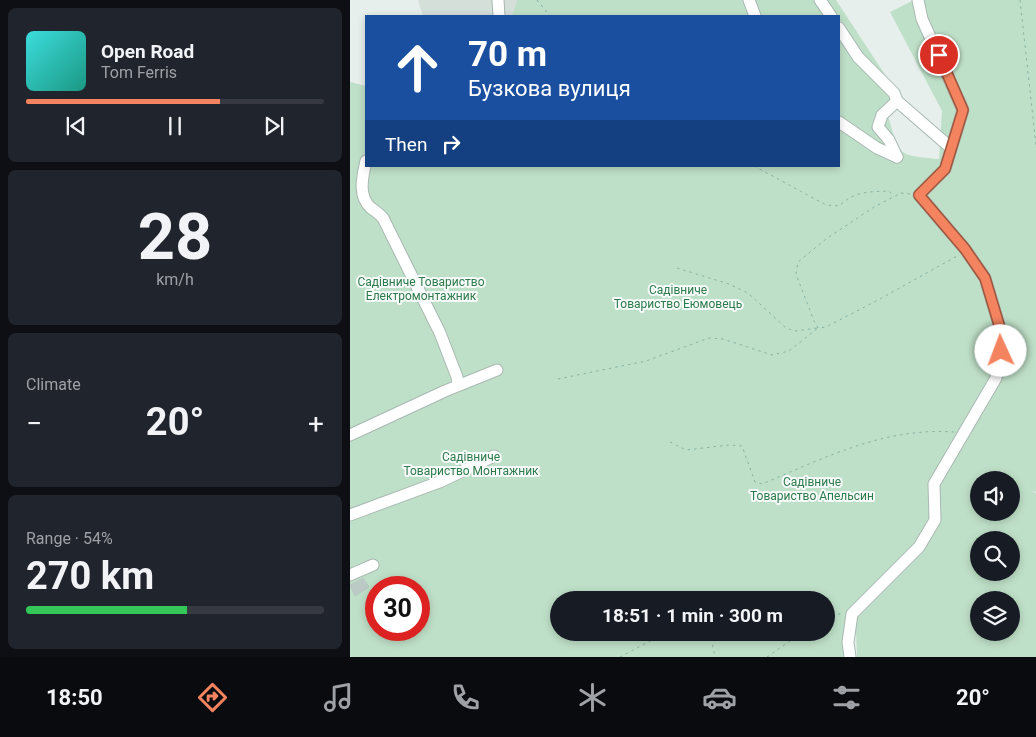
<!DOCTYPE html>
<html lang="en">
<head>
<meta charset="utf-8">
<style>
  body { margin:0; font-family:Roboto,sans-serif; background:#20242c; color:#f1f3f6; height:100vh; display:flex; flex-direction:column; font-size:19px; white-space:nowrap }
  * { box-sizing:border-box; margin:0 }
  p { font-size:16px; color:#9ea1a6 }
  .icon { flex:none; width:28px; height:28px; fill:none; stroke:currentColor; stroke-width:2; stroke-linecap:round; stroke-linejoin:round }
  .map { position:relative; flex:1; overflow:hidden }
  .drawer { display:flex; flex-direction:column; gap:8px; padding:8px; background:#0d0f14; width:350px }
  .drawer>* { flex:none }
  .top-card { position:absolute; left:15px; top:15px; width:475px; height:152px; border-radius:0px; box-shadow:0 2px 8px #0003; background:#1a4fa0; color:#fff; overflow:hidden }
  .tools { position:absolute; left:620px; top:471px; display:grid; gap:10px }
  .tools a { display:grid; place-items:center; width:50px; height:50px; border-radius:50%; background:#171b24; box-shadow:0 2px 8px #0003; font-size:25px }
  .speed { position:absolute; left:15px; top:576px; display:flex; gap:10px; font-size:25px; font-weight:700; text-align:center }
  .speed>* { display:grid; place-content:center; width:65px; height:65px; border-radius:50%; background:#171b24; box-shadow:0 2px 8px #0003; line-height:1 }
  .speed .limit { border:8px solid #d22; background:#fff; color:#111 }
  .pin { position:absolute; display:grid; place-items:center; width:42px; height:42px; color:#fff; margin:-21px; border:2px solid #fff; border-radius:50%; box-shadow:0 1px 5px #0007 }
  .me { position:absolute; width:55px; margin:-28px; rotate:358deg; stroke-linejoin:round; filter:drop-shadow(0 0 4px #0008) }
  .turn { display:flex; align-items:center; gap:18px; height:105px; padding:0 20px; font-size:22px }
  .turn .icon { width:65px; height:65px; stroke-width:2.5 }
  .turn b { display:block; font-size:35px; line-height:42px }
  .then { display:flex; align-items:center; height:48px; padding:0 20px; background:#0003; gap:10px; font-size:19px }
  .big { font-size:38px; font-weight:700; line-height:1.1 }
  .drawer .tile { flex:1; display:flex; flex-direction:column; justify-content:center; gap:8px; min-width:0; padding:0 18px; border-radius:8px; background:#20242c }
  .drawer .dial { align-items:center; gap:0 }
  .dial b { font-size:65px; line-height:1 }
  .song { display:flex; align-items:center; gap:15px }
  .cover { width:60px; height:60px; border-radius:8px; background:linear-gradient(135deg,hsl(180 70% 55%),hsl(170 70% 35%)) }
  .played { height:5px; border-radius:2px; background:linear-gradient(90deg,#f4845f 65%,#363941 65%) }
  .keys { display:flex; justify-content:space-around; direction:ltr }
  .heat { display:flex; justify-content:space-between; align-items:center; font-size:28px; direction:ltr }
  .charge { height:8px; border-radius:4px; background:linear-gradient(90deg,#34c759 54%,#363941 0) }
  .trip { position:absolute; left:200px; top:591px; width:285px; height:50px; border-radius:25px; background:#171b24; box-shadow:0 2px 8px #0003; font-weight:700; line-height:50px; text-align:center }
  .tab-bar { display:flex; height:80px; justify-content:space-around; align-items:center; background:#090b0e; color:#9ea1a6 }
  .tab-bar .icon { width:35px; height:35px }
  .tab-bar .active { color:#f4845f }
  .tab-bar b { font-size:22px; color:#f1f3f6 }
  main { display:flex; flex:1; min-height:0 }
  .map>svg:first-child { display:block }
</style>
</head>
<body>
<main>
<section class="drawer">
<div class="tile">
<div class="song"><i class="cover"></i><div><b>Open Road</b><p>Tom Ferris</p></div></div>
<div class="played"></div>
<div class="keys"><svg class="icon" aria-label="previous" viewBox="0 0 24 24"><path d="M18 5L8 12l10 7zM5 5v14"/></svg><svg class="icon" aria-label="pause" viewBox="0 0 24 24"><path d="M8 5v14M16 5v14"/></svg><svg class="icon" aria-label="next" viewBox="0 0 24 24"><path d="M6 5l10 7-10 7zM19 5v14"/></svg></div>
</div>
<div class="tile dial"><b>28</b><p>km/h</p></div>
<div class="tile"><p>Climate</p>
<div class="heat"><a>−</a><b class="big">20°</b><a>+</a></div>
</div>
<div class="tile"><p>Range · 54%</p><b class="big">270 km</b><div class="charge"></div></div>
</section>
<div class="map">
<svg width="686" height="657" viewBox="0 0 686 657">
  <rect width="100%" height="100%" fill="#e6efeb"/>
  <path fill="#d4dfda" d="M68,0H167L162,16H73Z"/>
  <path fill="#bfe0c8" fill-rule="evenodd" d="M167,0H486L551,99L538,116C550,157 547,155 589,159L592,111L540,12L564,0H686V492L681,490L686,493V657H507L505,605L494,642L493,657H0V82L16,86V166H489V16H162ZM629,480H661V512H629ZM629,540H661V572H629ZM26,588H69V630H26ZM209,600H476V632H209ZM629,600H661V632H629Z"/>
  <path fill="#bbcac4" stroke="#b8c9c2" d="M13,578L19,587L5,596L0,585Z"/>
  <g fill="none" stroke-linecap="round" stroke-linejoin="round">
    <defs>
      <g id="minor">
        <path d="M148,0L149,16"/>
        <path d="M399,0L405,16"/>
        <path d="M470,0L481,16"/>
        <path d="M489,28L508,57L544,93L547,101"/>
        <path d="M489,122L527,148L547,157"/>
        <path d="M547,157L539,140L528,127L532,115L547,101L601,148"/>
        <path d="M16,161C13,175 7,196 21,208C25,211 29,213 33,218L90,333L107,377L108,385"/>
        <path d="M0,435L95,391L147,370"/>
        <path d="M0,515L92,481L144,456"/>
        <path d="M0,575L23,565"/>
        <path d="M500,657L498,642L502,614L569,547L585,520L584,484L646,378L653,338L635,278L615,249L569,195L595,169L613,110L572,19L568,0"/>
      </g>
    </defs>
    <use href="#minor" stroke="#a8b8b2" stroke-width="13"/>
    <g stroke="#86b3a5" stroke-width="1" stroke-dasharray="2.5 4" stroke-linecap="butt">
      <path d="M187,0L200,16"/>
      <path d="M670,0L686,145"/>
      <path d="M404,166L476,205L489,206C505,191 517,192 539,191L544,196"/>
      <path d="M560,194L551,193L524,207L476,239L448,262L446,274L464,321L468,328L476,327L528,300L609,255"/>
      <path d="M327,268L379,284L398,293L436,328L445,331L467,328"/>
      <path d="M208,379L296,361L359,338L373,339L422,355L439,351L468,328"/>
      <path d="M320,442L336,450L379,445L392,446L405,482L412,484C474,458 535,427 604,432"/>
      <path d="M476,619L487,614H492"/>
      <path d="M360,632L365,657"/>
      <path d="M270,657L317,632"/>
      <path d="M417,657L453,632"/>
    </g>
    <use href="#minor" stroke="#fff" stroke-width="11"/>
  </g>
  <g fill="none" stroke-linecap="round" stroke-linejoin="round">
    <defs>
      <path id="route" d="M589,55L613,110L595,169L569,195L615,249L635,278L653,338L651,351"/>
    </defs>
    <use href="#route" stroke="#9f563e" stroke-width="12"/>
    <use href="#route" stroke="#f4845f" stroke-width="9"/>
  </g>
  <g text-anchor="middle" stroke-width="4" stroke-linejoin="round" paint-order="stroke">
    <g font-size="12" fill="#2d7a4b" stroke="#f7fbf9">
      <text x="71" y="286">Садівниче Товариство<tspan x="71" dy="14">Електромонтажник</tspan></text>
      <text x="328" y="294">Садівниче<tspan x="328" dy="14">Товариство Еюмовець</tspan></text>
      <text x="121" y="461">Садівниче<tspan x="121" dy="14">Товариство Монтажник</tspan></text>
      <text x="462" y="486">Садівниче<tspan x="462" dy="14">Товариство Апельсин</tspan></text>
    </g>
  </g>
</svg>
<div class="tools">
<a><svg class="icon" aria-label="sound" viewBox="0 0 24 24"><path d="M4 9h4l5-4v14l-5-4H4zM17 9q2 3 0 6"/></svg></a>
<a><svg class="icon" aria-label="search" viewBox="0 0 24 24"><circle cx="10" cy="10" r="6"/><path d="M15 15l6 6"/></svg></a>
<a><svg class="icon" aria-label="layers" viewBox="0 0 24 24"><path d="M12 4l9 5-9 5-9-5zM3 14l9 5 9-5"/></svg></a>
</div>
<div class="speed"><div class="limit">30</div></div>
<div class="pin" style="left:589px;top:55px;background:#d93025"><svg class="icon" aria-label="arrive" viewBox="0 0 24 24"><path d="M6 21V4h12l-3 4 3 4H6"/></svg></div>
<svg class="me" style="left:651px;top:351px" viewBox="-20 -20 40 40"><circle r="19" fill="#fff"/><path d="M0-13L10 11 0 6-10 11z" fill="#f4845f"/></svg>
<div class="trip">18:51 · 1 min · 300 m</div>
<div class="top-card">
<div class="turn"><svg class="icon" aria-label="ahead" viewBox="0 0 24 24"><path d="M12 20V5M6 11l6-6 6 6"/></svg><div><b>70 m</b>Бузкова вулиця</div></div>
<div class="then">Then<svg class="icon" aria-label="right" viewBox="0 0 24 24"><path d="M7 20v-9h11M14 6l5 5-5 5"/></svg></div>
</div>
</div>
</main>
<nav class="tab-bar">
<b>18:50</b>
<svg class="icon active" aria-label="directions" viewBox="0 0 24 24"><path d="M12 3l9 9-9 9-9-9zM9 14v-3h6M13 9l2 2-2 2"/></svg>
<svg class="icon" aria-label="music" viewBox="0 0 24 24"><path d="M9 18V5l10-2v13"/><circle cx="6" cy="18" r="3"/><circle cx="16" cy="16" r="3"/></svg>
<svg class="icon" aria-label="phone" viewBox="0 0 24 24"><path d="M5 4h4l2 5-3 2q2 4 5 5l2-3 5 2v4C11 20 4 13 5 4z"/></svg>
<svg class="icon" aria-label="climate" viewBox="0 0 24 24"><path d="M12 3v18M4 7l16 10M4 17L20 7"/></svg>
<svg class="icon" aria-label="car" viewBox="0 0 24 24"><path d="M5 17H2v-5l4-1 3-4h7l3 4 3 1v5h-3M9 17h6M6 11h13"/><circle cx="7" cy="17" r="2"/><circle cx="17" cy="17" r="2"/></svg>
<svg class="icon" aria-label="filters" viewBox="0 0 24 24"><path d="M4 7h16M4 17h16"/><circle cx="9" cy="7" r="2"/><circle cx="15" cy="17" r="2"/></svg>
<b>20°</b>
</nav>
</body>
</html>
